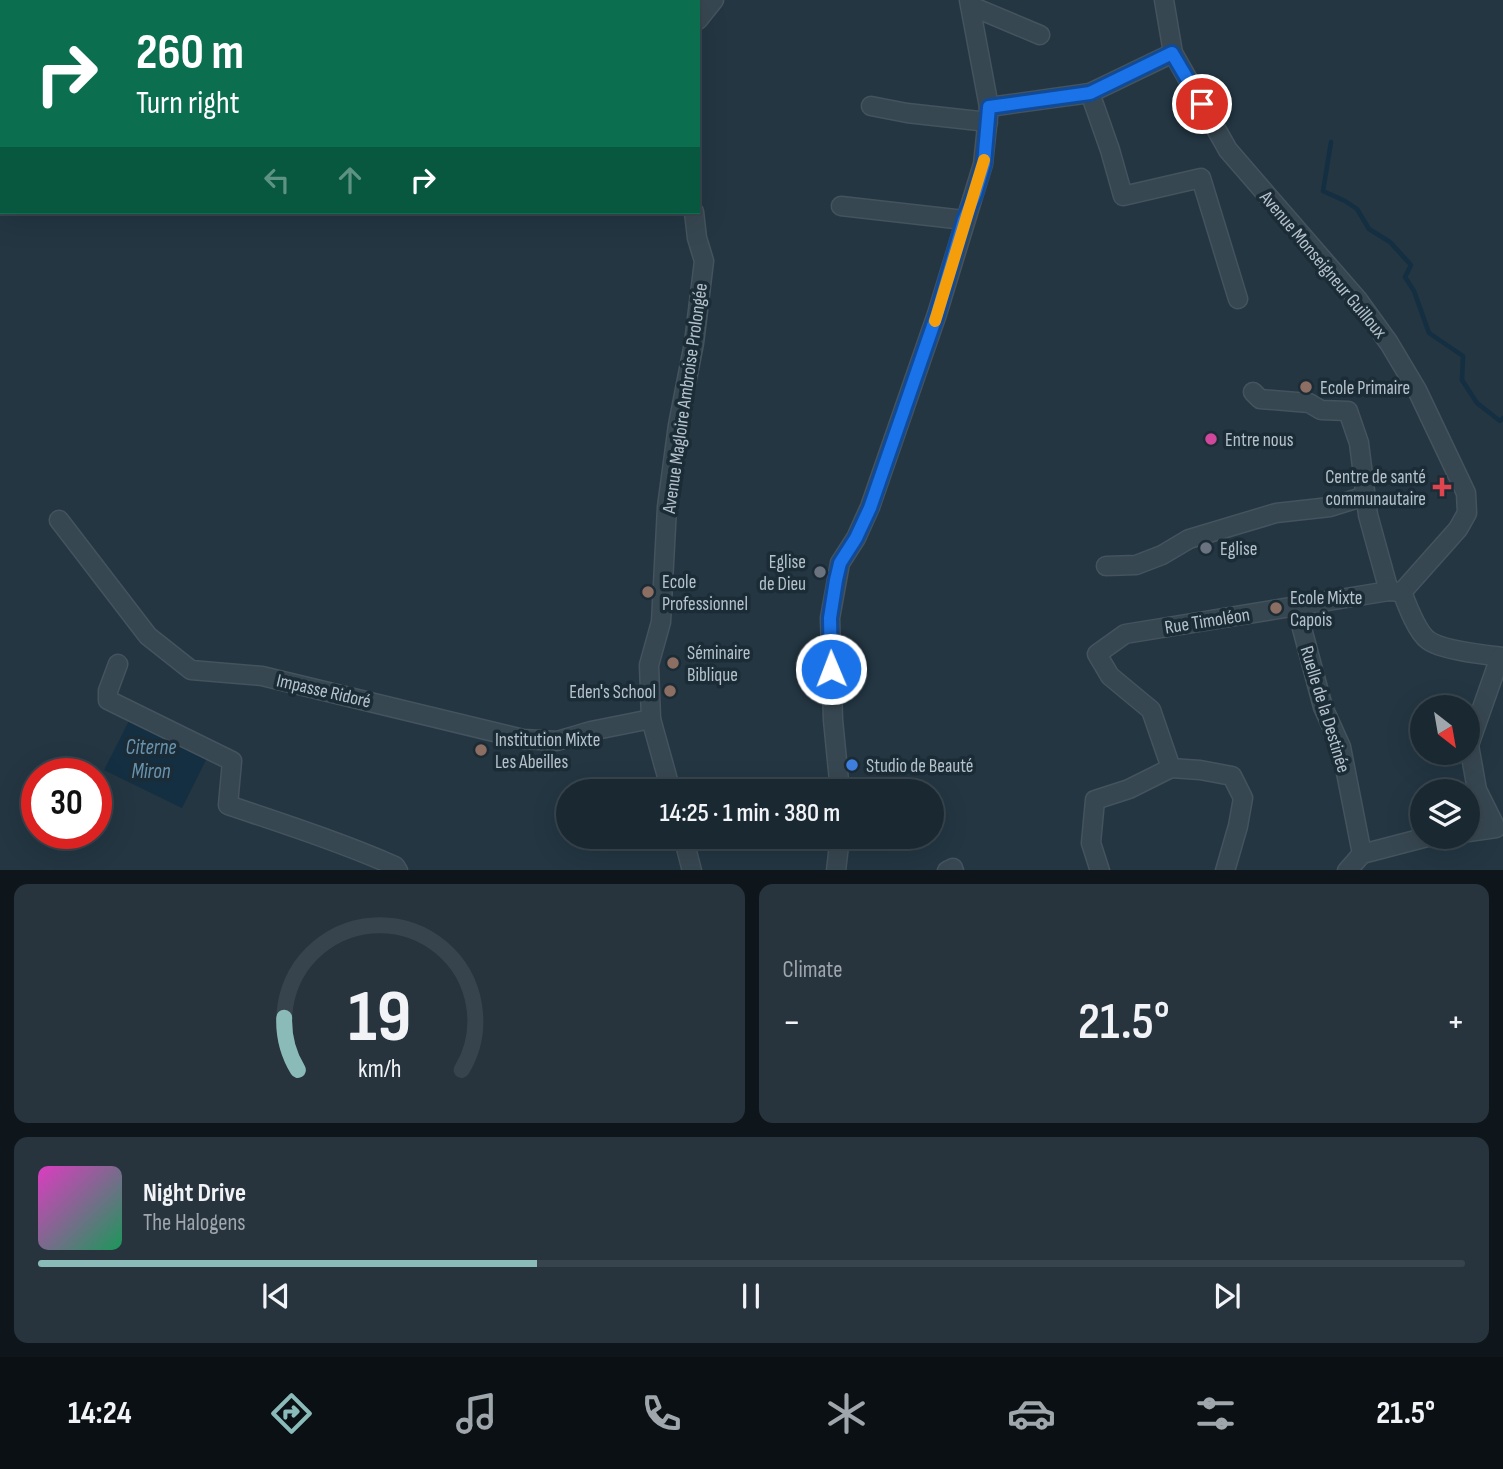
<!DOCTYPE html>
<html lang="en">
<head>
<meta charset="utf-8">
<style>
  body { margin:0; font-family:"Sofia Sans Condensed",sans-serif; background:#27343e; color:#f1f3f6; height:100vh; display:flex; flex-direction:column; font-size:26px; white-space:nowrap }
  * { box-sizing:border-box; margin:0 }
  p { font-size:23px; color:#9fa6ac }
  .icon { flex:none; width:38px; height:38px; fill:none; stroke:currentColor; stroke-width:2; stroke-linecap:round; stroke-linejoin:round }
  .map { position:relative; height:870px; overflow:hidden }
  .details { display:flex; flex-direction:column; gap:14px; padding:14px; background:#0e161c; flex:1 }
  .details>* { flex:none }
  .top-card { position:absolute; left:0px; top:0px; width:700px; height:214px; box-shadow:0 7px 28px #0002,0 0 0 2px #38444d; background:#0b6e4f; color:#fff; overflow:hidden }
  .needle { width:46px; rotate:149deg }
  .controls { position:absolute; left:1410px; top:695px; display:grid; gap:14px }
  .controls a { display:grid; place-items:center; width:70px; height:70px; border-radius:50%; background:#1a2832; box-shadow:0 7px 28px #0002,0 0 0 2px #38444d; font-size:35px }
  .speed { position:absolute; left:21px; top:758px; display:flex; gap:14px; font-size:35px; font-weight:700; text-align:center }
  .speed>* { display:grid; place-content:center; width:91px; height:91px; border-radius:50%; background:#1a2832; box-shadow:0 7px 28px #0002,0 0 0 2px #38444d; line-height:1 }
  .speed .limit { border:10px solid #d22; background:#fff; color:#111 }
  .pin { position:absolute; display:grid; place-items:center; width:60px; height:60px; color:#fff; margin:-30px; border:4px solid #fff; border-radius:50%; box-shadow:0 2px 7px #0007 }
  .me { position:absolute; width:77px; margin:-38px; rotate:359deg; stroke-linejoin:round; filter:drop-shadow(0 0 5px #0008) }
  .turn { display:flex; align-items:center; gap:24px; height:147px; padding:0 21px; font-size:32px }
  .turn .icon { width:91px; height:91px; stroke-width:2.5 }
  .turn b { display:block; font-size:49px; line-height:60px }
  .lanes { display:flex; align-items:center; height:66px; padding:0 21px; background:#0003; justify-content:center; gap:35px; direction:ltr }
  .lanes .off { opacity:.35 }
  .big { font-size:52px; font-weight:600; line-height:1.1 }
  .details .card { flex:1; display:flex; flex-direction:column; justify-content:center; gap:10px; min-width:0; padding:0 24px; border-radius:14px; background:#27343e }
  .details .dial { align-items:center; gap:0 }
  .dial svg { height:182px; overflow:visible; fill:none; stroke:#38444d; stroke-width:7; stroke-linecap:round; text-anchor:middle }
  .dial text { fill:#f1f3f6; stroke:none }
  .song { display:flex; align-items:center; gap:21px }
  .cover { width:84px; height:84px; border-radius:10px; background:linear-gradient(135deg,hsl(310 70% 55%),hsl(150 70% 35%)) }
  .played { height:7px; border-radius:4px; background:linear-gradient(90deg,#8bbbb9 35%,#38444d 35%) }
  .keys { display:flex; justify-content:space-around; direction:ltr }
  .heat { display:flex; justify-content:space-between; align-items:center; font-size:38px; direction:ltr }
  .details .tiles { flex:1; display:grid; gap:14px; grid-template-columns:1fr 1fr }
  .card:last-child { grid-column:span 2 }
  .trip { position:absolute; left:556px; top:779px; width:388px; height:70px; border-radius:35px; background:#1a2832; box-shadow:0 7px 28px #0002,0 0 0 2px #38444d; font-weight:600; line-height:70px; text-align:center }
  .dock { display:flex; height:112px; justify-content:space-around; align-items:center; background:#0a1014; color:#9fa6ac }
  .dock .icon { width:49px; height:49px }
  .dock .current { color:#8bbbb9 }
  .dock b { font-size:32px; color:#f1f3f6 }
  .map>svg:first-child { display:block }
</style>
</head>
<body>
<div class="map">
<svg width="1503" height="871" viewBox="0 0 1503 871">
  <rect width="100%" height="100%" fill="#233642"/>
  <path fill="#142f41" d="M132,715L209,754L182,808L104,770Z"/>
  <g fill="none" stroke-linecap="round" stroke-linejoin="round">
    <path stroke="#142f41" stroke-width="4.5" d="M1331,142L1323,191L1345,201L1357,209L1369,229L1390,242L1411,265L1405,277L1414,291L1429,333L1463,356L1462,380L1477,403L1500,421L1503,418"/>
    <defs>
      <g id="minor">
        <path d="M1164,0L1173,53L1228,150L1358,300L1389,343L1417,390L1466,493L1467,513L1458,529L1402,592C1407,605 1417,632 1428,640C1440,650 1487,655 1503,657"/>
        <path d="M163,2L164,0"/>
        <path d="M413,2L418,0"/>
        <path d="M971,6L1040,35"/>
        <path d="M698,20L714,0"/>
        <path d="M1090,93L1110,150L1123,196L1201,178L1238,299"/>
        <path d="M871,106L907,113L988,122"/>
        <path d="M989,107L1090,93L1173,53"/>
        <path d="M841,206L964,220"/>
        <path d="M1253,392L1260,399L1309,403L1321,410L1348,411L1359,443L1368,515L1389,591"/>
        <path d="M59,520L148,636L191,670L262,676L523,739L557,741L591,731L651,719"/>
        <path d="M1106,566L1136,565L1162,555L1189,539L1276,513L1330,507L1365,496"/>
        <path d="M1296,606L1323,707L1341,747L1362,854"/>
        <path d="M118,664L108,691V700L232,761L228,805C284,824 340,842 395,866L398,871"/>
        <path d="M671,791L651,719L649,665L661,622L667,507L678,425L694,343L704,261L697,238L694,212"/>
        <path d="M840,791L833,720L830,618L840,563L856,538L870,507L937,314L983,164L989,107L969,0"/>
        <path d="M1468,832L1496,828L1477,790L1469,745L1500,657"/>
        <path d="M683,836L692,871"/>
        <path d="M836,871L840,836"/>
        <path d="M947,871L953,868L954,871"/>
        <path d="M1100,871L1091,843L1095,800L1129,789L1171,768"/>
        <path d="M1225,871L1238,826L1243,798L1232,776L1200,770L1171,768L1151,710L1110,676L1097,654L1125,634L1389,591L1402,592"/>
        <path d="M1347,871L1362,854L1431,836"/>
      </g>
    </defs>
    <use href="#minor" stroke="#44535d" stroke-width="21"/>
    <use href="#minor" stroke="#374751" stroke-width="18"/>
  </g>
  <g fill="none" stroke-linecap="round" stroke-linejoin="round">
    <defs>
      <path id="route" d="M831,669L830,618L836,580L840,563L856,538L870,508L937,314L964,220L975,194L984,164L989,107L1090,93L1172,53L1202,104"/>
    </defs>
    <use href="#route" stroke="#114b97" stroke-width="18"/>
    <use href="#route" stroke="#1a73e8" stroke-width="12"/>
    <path stroke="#f59e0b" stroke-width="12" d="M935,321L984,160"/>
  </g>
  <g fill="#8d6e63" stroke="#1c2c36" stroke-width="2.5">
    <circle cx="1306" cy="387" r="7"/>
    <circle cx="648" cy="592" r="7"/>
    <circle cx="1276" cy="608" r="7"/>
    <circle cx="673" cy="663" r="7"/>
    <circle cx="670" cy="691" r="7"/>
    <circle cx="481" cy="750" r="7"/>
  </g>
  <circle fill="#d1479c" stroke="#1c2c36" stroke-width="2.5" cx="1211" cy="439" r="7"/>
  <path fill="#e0444e" stroke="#1c2c36" stroke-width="2.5" d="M1438.5 476.5h7v7h7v7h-7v7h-7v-7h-7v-7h7z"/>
  <g fill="#6b7280" stroke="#1c2c36" stroke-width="2.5">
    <circle cx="1206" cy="548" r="7"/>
    <circle cx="820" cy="572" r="7"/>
  </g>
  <circle fill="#3f7fe0" stroke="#1c2c36" stroke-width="2.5" cx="852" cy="765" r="7"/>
  <g text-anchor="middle" stroke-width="7" stroke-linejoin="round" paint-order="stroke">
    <g font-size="19" fill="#b4c2cc" stroke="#1c2c36">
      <text transform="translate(1324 264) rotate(50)" y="7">Avenue Monseigneur Guilloux</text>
      <text transform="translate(684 398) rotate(-82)" y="7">Avenue Magloire Ambroise Prolongée</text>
      <text transform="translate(1207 620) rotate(-9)" y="7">Rue Timoléon</text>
      <text transform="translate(324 690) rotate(13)" y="7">Impasse Ridoré</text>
      <text transform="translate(1326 709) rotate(73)" y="7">Ruelle de la Destinée</text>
    </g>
    <g font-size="19" fill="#b4c2cc" stroke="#1c2c36" text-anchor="start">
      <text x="1320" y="394">Ecole Primaire</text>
      <text x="1225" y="446">Entre nous</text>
      <text x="1426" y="483" text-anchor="end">Centre de santé<tspan x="1426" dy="22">communautaire</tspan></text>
      <text x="1220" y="555">Eglise</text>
      <text x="806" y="568" text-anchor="end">Eglise<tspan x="806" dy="22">de Dieu</tspan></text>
      <text x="662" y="588">Ecole<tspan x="662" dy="22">Professionnel</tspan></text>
      <text x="1290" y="604">Ecole Mixte<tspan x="1290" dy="22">Capois</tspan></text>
      <text x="687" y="659">Séminaire<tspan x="687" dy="22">Biblique</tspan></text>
      <text x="656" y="698" text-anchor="end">Eden's School</text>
      <text x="495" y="746">Institution Mixte<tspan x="495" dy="22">Les Abeilles</tspan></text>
      <text x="866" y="772">Studio de Beauté</text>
    </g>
    <g font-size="21" font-style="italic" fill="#6994ae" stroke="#1c2c36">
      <text x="151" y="754">Citerne<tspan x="151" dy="24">Miron</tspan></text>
    </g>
  </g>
</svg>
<div class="controls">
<a><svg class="needle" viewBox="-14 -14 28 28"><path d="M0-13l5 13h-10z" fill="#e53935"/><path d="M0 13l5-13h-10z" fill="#9fa6ac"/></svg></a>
<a><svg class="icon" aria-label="layers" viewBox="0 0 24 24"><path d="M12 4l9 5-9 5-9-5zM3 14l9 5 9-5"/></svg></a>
</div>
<div class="speed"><div class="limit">30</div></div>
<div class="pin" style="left:1202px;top:104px;background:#d93025"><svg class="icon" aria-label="arrive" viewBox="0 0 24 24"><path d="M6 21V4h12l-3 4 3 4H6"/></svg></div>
<svg class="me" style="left:831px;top:669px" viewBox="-20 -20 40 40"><circle r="17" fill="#1a73e8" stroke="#fff" stroke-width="3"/><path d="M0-11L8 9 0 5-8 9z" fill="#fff"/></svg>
<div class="trip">14:25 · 1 min · 380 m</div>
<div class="top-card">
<div class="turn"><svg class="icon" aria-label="right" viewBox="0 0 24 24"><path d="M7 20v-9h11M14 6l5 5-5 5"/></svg><div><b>260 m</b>Turn right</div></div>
<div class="lanes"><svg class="icon off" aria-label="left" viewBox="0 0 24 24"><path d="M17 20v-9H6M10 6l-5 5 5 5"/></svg><svg class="icon off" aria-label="ahead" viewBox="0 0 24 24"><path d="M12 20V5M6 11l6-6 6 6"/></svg><svg class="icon" aria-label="right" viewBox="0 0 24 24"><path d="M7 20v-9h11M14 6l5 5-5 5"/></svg></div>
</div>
</div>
<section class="details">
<div class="tiles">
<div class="card dial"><svg viewBox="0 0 100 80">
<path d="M14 69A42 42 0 1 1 86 69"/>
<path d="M14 69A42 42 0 0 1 8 46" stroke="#8bbbb9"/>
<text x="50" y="56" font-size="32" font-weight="700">19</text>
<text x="50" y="72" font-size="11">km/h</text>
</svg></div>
<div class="card"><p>Climate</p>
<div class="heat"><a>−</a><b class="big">21.5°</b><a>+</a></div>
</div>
<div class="card">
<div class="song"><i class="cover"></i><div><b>Night Drive</b><p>The Halogens</p></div></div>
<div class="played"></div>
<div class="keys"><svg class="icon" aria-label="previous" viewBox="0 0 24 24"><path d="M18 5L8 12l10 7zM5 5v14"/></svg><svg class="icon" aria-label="pause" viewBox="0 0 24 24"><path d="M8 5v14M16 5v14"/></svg><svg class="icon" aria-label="next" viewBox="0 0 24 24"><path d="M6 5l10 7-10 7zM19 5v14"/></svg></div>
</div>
</div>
</section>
<nav class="dock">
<b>14:24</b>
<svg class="icon current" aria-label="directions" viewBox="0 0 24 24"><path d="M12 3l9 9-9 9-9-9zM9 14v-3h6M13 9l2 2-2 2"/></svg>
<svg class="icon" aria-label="music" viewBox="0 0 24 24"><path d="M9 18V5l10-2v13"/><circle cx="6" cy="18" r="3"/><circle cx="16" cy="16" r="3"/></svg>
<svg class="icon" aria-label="phone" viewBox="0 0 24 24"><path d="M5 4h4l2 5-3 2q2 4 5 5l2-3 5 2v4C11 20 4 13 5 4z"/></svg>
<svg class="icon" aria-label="climate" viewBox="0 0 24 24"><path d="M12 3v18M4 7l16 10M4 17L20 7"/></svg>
<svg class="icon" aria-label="car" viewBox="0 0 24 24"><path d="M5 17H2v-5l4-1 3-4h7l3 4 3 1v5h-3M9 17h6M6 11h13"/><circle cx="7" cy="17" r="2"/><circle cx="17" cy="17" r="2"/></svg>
<svg class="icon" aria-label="filters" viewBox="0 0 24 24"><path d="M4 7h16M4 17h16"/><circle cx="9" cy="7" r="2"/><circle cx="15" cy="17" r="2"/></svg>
<b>21.5°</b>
</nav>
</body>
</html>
